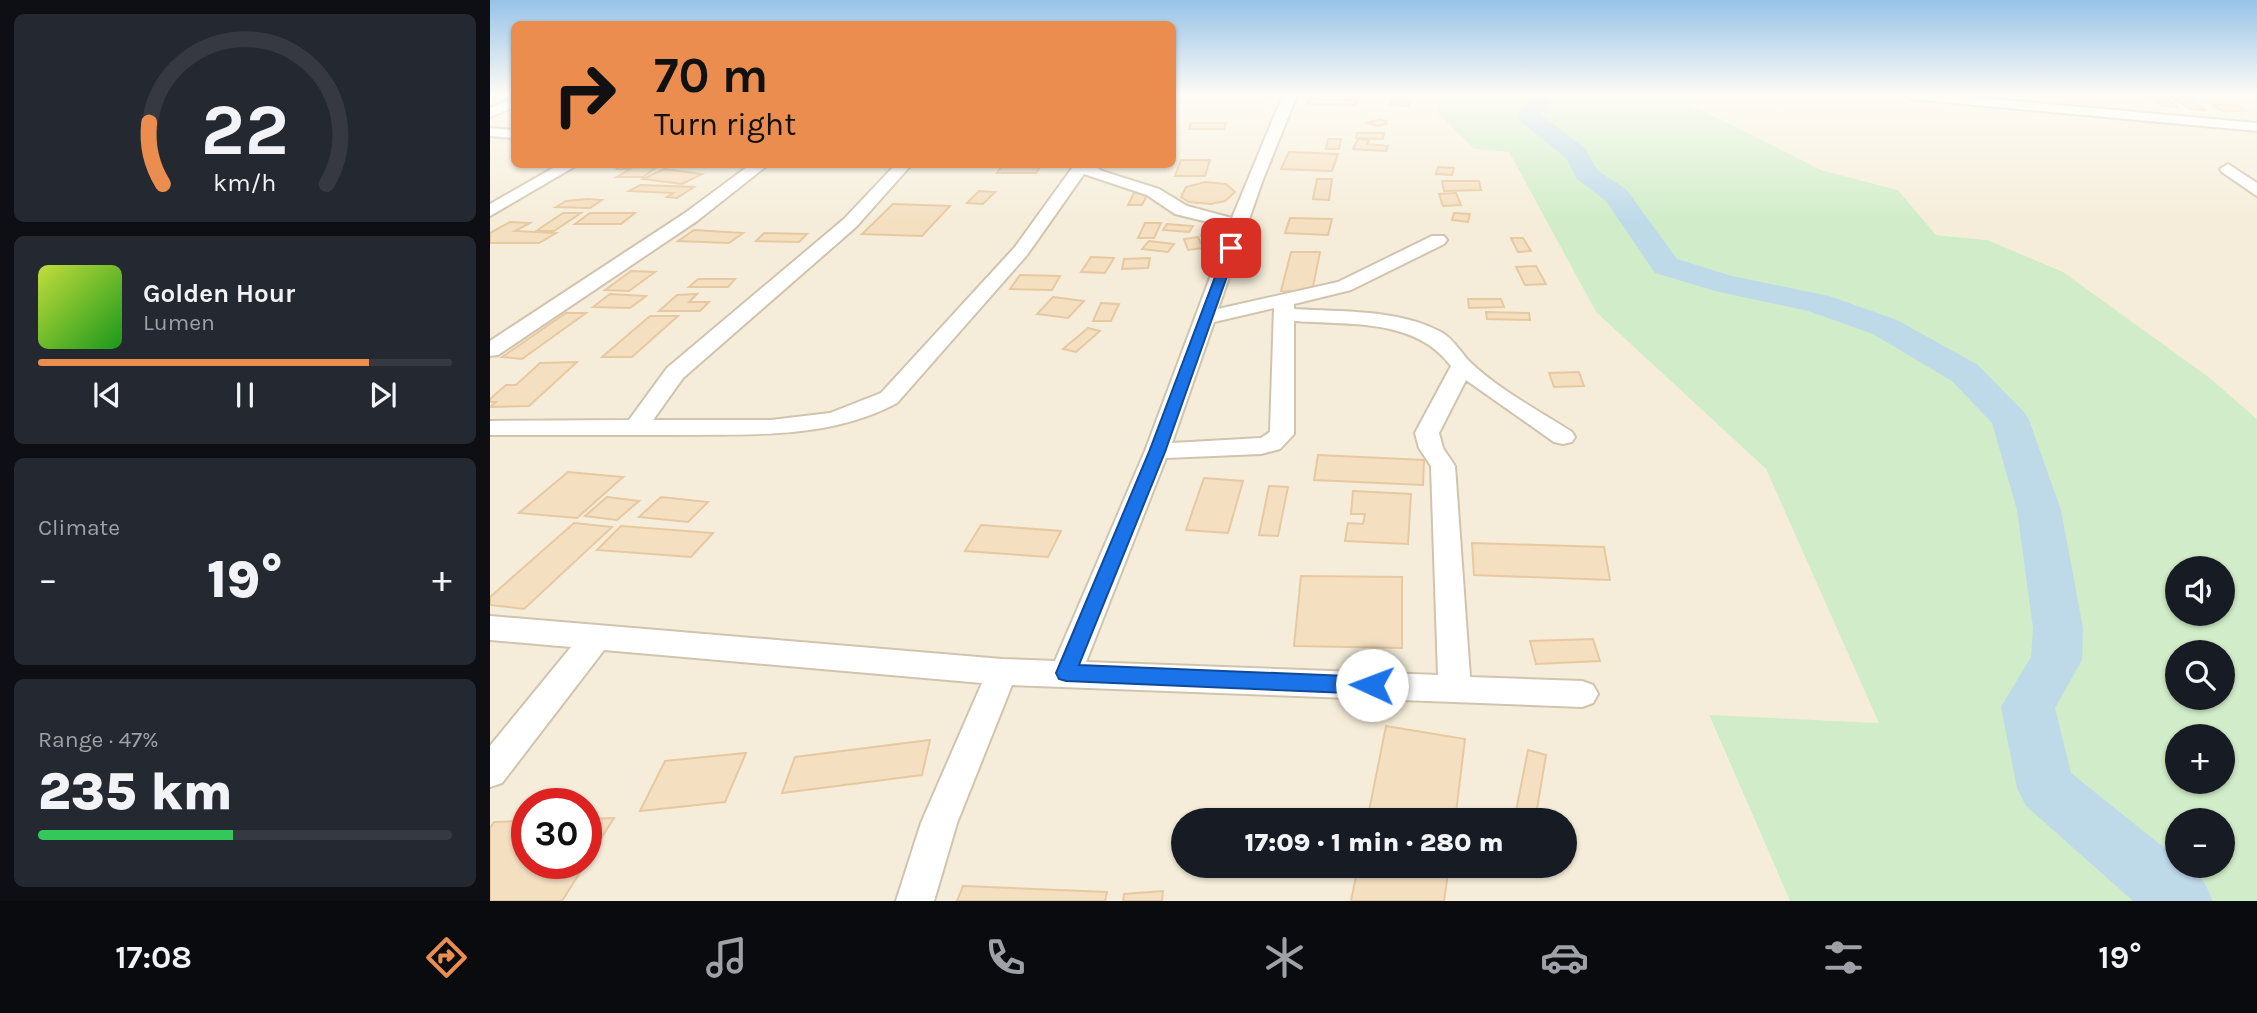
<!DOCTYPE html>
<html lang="en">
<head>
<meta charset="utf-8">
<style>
  body { margin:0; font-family:Karla,sans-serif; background:#242831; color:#f1f3f6; height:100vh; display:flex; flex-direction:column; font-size:26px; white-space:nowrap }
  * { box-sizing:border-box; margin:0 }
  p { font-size:23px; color:#9ea1a6 }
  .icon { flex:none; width:38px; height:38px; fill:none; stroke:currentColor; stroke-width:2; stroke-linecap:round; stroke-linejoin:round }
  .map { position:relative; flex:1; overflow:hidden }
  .panel { display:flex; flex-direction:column; gap:14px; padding:14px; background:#0d0f14; width:490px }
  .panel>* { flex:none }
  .top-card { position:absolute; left:21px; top:21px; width:665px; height:147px; border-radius:10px; box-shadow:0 2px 5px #0004; background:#ea8d4e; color:#111; overflow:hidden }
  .tools { position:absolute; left:1675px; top:556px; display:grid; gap:14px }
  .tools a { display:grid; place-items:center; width:70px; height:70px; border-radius:50%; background:#171b24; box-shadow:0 2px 5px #0004; font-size:35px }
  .speed { position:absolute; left:21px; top:788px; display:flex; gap:14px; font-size:35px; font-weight:700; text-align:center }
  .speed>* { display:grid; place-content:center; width:91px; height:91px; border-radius:50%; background:#171b24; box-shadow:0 2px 5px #0004; line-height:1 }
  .speed .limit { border:10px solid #d22; background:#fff; color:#111 }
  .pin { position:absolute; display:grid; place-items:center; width:60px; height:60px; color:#fff; margin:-30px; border-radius:14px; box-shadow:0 4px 10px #0006 }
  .me { position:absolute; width:77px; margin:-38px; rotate:272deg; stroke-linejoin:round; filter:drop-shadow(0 0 5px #0008) }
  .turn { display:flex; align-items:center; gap:24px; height:147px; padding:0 28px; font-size:32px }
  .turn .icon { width:91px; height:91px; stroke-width:2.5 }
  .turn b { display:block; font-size:49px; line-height:60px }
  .big { font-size:52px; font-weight:800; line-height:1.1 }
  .panel .tile { flex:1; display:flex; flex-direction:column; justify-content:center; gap:10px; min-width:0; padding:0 24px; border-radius:10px; background:#242831 }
  .panel .dial { align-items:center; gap:0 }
  .dial svg { height:182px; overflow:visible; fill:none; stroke:#363941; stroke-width:7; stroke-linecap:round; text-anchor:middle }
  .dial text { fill:#f1f3f6; stroke:none }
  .song { display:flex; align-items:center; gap:21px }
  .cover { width:84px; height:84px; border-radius:10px; background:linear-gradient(135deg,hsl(70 70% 55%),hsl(120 70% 35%)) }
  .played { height:7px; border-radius:4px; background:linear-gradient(90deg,#ea8d4e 80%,#363941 80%) }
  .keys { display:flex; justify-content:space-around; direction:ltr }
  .heat { display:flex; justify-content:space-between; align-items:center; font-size:38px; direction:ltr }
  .charge { height:10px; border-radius:5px; background:linear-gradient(90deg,#34c759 47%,#363941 0) }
  .trip { position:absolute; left:681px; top:808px; width:406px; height:70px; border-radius:35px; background:#171b24; box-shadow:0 2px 5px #0004; font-weight:800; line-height:70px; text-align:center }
  .tab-bar { display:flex; height:112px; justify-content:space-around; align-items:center; background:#090b0e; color:#9ea1a6 }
  .tab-bar .icon { width:49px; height:49px }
  .tab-bar .current { color:#ea8d4e }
  .tab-bar b { font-size:32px; color:#f1f3f6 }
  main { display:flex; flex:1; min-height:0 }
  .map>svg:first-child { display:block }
</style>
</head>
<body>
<main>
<section class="panel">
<div class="tile dial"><svg viewBox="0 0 100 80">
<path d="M14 69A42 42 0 1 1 86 69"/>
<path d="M14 69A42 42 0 0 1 8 42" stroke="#ea8d4e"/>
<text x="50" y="56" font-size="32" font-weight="700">22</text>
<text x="50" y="72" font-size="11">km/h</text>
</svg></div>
<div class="tile">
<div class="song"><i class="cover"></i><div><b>Golden Hour</b><p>Lumen</p></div></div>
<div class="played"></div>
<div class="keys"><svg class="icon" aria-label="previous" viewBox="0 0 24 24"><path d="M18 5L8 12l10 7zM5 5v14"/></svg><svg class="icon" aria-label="pause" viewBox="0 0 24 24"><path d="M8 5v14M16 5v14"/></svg><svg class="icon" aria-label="next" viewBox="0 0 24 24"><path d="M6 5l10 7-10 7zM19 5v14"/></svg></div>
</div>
<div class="tile"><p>Climate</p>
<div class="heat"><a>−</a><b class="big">19°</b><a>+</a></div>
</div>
<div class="tile"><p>Range · 47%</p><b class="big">235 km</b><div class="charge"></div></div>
</section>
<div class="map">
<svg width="1767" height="901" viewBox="0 0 1767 901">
  <rect width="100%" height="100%" fill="#fdf9eb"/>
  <g fill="#f5edd9" fill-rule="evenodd">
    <path d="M0,95H24V164H682L683,95H948V113L1019,152L1106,312L1276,469L1390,723L1219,716L1300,901H0ZM37,803H96V863H37ZM693,821H1074V866H693Z"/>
    <path d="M1182,95H1767V419L1721,379L1497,240L1446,235L1408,190L1331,170Z"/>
  </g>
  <path fill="#d0ecc8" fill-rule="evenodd" d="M948,95H1182L1331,170L1408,190L1446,235L1497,240L1573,272L1721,379L1767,419V901H1300L1219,715L1389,723L1276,469L1106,312L1019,152L984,149L948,113ZM1687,569H1732V614H1687ZM1687,653H1732V698H1687ZM1687,737H1732V782H1687ZM1687,821H1732V866H1687Z"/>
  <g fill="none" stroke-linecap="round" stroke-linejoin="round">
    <path fill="#bedae9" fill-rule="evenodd" d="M1036,95H1058L1060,102L1051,115L1096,149L1107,170L1136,189L1187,259L1242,276L1339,296L1407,320L1488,365L1534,412L1539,420L1571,510L1593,628L1592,660L1565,708L1581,773L1687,858V866C1709,866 1715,883 1723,901H1643L1536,806L1527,788L1511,707L1541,657L1543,628L1527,510L1502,423L1462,381L1383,334L1318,311L1225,291L1165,273L1116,201L1087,179L1076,158L1030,121L1027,116L1038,101Z"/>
  </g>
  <g fill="#f4dfc1" stroke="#e7c9a1" stroke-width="2">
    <path d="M1659,95H1671L1687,107L1673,106Z"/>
    <path d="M1678,95H1692L1716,110L1701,109Z"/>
    <path d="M819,99L867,100L866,105L817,104Z"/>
    <path d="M902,100L921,101L919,106L899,105Z"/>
    <path d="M1722,105H1747L1758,111H1733Z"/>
    <path d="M889,119L896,121L897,124L887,126L878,123Z"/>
    <path d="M701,123H736L734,129H699Z"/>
    <path d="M867,133H894L893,139L866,138Z"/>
    <path d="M838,139H851L849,149H836Z"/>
    <path d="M868,139L879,140L877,144L898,146L896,151L863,149Z"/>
    <path d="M799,152L848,154L842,171L791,169Z"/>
    <path d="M691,160H720L715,176H685Z"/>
    <path d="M133,164H171L153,177H127L140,169H127Z"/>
    <path d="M513,164H552L546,173H507Z"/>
    <path d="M948,167L964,168L962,175L946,174Z"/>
    <path d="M174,169L212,174L192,184L153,179Z"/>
    <path d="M827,179H842L839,200L823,199Z"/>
    <path d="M952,181H989L991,190L954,191Z"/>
    <path d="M715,182L736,184L745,192L735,201L721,204L699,202L691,197L696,187Z"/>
    <path d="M150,185L204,187L187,198L177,197L183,193L139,191Z"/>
    <path d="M489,191L505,192L493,204L477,203Z"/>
    <path d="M644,193L658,194L652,205H638Z"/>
    <path d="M966,193L971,205L953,206L949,194Z"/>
    <path d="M98,199L112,200L100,208L66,207L76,201Z"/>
    <path d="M403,204L460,206L432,236L372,234Z"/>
    <path d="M73,213H91L64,231H46Z"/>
    <path d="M100,213H145L131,224H85Z"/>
    <path d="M964,213L980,214L978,222L962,220Z"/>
    <path d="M800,218L842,219L838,235L795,233Z"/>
    <path d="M20,222L40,223L25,231L66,233L49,243H0V233Z"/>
    <path d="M655,223H671L664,238H648Z"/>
    <path d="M677,224L703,226L699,232L673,230Z"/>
    <path d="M713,229H734L733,236H711Z"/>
    <path d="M204,230L253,233L239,243L188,241Z"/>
    <path d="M274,233L317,234L309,242L266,241Z"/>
    <path d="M708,237L713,248L698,250L694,239Z"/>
    <path d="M1021,238H1033L1041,251L1028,252Z"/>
    <path d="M659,241L684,244L678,252L652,249Z"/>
    <path d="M801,252H830L822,292L791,291Z"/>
    <path d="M601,257L624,258L615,273L591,272Z"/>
    <path d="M660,258L658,268L632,269L634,259Z"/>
    <path d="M1046,266L1056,284L1035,285L1026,267Z"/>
    <path d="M141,271L165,272L139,291L115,290Z"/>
    <path d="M530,275L570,276L562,290L520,289Z"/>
    <path d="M208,279H245L238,287H199Z"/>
    <path d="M120,294L156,296L140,308L103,307Z"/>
    <path d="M207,294L199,302H219L210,311H169L187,295Z"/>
    <path d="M563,297L594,301L578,318L547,314Z"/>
    <path d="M978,299H1011L1014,307L979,308Z"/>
    <path d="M611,303L629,304L621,321H603Z"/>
    <path d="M996,312L1039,313L1040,320L997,319Z"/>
    <path d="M76,313H96L32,359L12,357Z"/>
    <path d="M160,316H188L142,357H112Z"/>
    <path d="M598,328L610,331L586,352L573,349Z"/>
    <path d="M87,362L39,406L0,407L6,402H0V399L16,385H26L50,363Z"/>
    <path d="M1089,372L1094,386L1064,387L1059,373Z"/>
    <path d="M828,455L934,460L933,485L824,480Z"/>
    <path d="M78,472L133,477L87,518L29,513Z"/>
    <path d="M714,478L753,481L738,533L696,530Z"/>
    <path d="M779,486L798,487L788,536L769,535Z"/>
    <path d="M863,491L921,494L918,544L855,541L858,523L873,524L875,514H861Z"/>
    <path d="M117,497L149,501L127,520L95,516Z"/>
    <path d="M171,497L218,502L198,522L149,517Z"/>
    <path d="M84,523L122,527L34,609L0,605V597Z"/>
    <path d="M491,525L571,531L558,557L475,551Z"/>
    <path d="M131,526L223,533L201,557L107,550Z"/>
    <path d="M982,543L1114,547L1120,580L984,575Z"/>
    <path d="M811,576L912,577V648L804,646Z"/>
    <path d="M1103,639L1110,661L1046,664L1040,641Z"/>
    <path d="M896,726L975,739L965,821H877Z"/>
    <path d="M440,740L432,775L292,793L305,757Z"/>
    <path d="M1038,750L1056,755L1045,821H1024Z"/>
    <path d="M256,753L235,802L150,811L175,761Z"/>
    <path d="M124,818L96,862V819Z"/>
    <path d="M37,821V863H96L72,901H0V828L4,822Z"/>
    <path d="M868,866H959L954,901H861Z"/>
    <path d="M473,886L617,892L615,901H467Z"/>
    <path d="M673,891L672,901H633L634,894Z"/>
  </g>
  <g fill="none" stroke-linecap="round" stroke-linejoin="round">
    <defs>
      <g id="street">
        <path d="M793,95H807L772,182L728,309L848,282L942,236H954L957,240L954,244L861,290L804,304V309C851,312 908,309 951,332C964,339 970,352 980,362C1009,390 1048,410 1082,432L1085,437L1082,442L1073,444L1064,442L976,380L949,433L953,448L965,466L980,677L1092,681L1103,685L1108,694L1103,703L1092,707L522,685L467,823L444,901H406L431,823L492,683L114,650L12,783L0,787V746L81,647L0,640V616L512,659L565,661L655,451L739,227L685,214L657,195L594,174L537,255L407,403C338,440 258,434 182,435C121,435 61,435 0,435V421L139,420L177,368L354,219L406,164H422L366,227L193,378L163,420H281L340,413L391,393L525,247L585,164H601L612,171L669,189L697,206L742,218ZM784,308L780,432L771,438L682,443L724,322ZM804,321C858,325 926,318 961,366L925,433L929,448L941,466L948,675L596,662L676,458L771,454L790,449L804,434Z"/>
        <path d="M1414,95H1460L1767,123V131L1421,99Z"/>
        <path d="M24,98V107L0,117V108Z"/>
        <path d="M0,128L24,130V138L0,136Z"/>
        <path d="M70,164H89L0,216V204Z"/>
        <path d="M261,164H279L207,221L8,355L0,356V341L195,213Z"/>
        <path d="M1738,164L1767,183V196L1732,172L1730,169Z"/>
      </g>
    </defs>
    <use href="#street" stroke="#d1c4af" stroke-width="4"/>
    <use href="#street" fill="#fff" fill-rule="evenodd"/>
  </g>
  <linearGradient id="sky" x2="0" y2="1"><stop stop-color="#97c3e8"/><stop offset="0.43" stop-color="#fefcf6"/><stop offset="1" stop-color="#fefcf6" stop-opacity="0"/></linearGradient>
  <rect width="1767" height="221" fill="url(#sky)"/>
  <path fill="#1a73e8" stroke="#114b97" stroke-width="2" d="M741,244L747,248L675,452L589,665L882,677L889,679L892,685L889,691L882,694L576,681L569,679L566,673L659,452L736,248Z"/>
</svg>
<div class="tools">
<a><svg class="icon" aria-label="sound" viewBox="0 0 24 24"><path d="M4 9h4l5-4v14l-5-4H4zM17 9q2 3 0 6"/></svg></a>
<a><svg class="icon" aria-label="search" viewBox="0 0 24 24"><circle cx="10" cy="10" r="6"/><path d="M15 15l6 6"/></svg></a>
<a>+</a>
<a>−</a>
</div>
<div class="speed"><div class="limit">30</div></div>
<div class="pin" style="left:741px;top:248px;background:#d93025"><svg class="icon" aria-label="arrive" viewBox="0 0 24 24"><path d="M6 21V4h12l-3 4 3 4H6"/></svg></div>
<svg class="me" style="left:882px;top:685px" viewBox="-20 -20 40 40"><circle r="19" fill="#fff"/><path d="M0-13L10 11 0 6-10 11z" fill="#1a73e8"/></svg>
<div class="trip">17:09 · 1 min · 280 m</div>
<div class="top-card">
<div class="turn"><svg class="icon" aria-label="right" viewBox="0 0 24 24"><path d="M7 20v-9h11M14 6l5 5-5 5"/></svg><div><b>70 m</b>Turn right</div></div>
</div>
</div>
</main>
<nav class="tab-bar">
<b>17:08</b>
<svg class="icon current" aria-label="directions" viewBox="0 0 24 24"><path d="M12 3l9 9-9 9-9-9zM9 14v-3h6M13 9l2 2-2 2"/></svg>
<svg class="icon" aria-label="music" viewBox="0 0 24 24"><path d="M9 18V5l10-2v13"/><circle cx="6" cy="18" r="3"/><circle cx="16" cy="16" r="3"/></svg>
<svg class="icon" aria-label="phone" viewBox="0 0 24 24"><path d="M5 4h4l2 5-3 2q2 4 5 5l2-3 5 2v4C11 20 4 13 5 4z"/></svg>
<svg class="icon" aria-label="climate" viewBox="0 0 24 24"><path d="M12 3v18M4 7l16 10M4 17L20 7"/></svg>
<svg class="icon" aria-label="car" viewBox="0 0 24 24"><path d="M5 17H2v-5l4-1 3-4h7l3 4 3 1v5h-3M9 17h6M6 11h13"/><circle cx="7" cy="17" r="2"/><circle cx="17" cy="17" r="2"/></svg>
<svg class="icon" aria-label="filters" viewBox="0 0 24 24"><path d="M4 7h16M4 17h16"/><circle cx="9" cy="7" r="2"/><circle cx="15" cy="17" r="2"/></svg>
<b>19°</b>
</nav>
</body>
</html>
